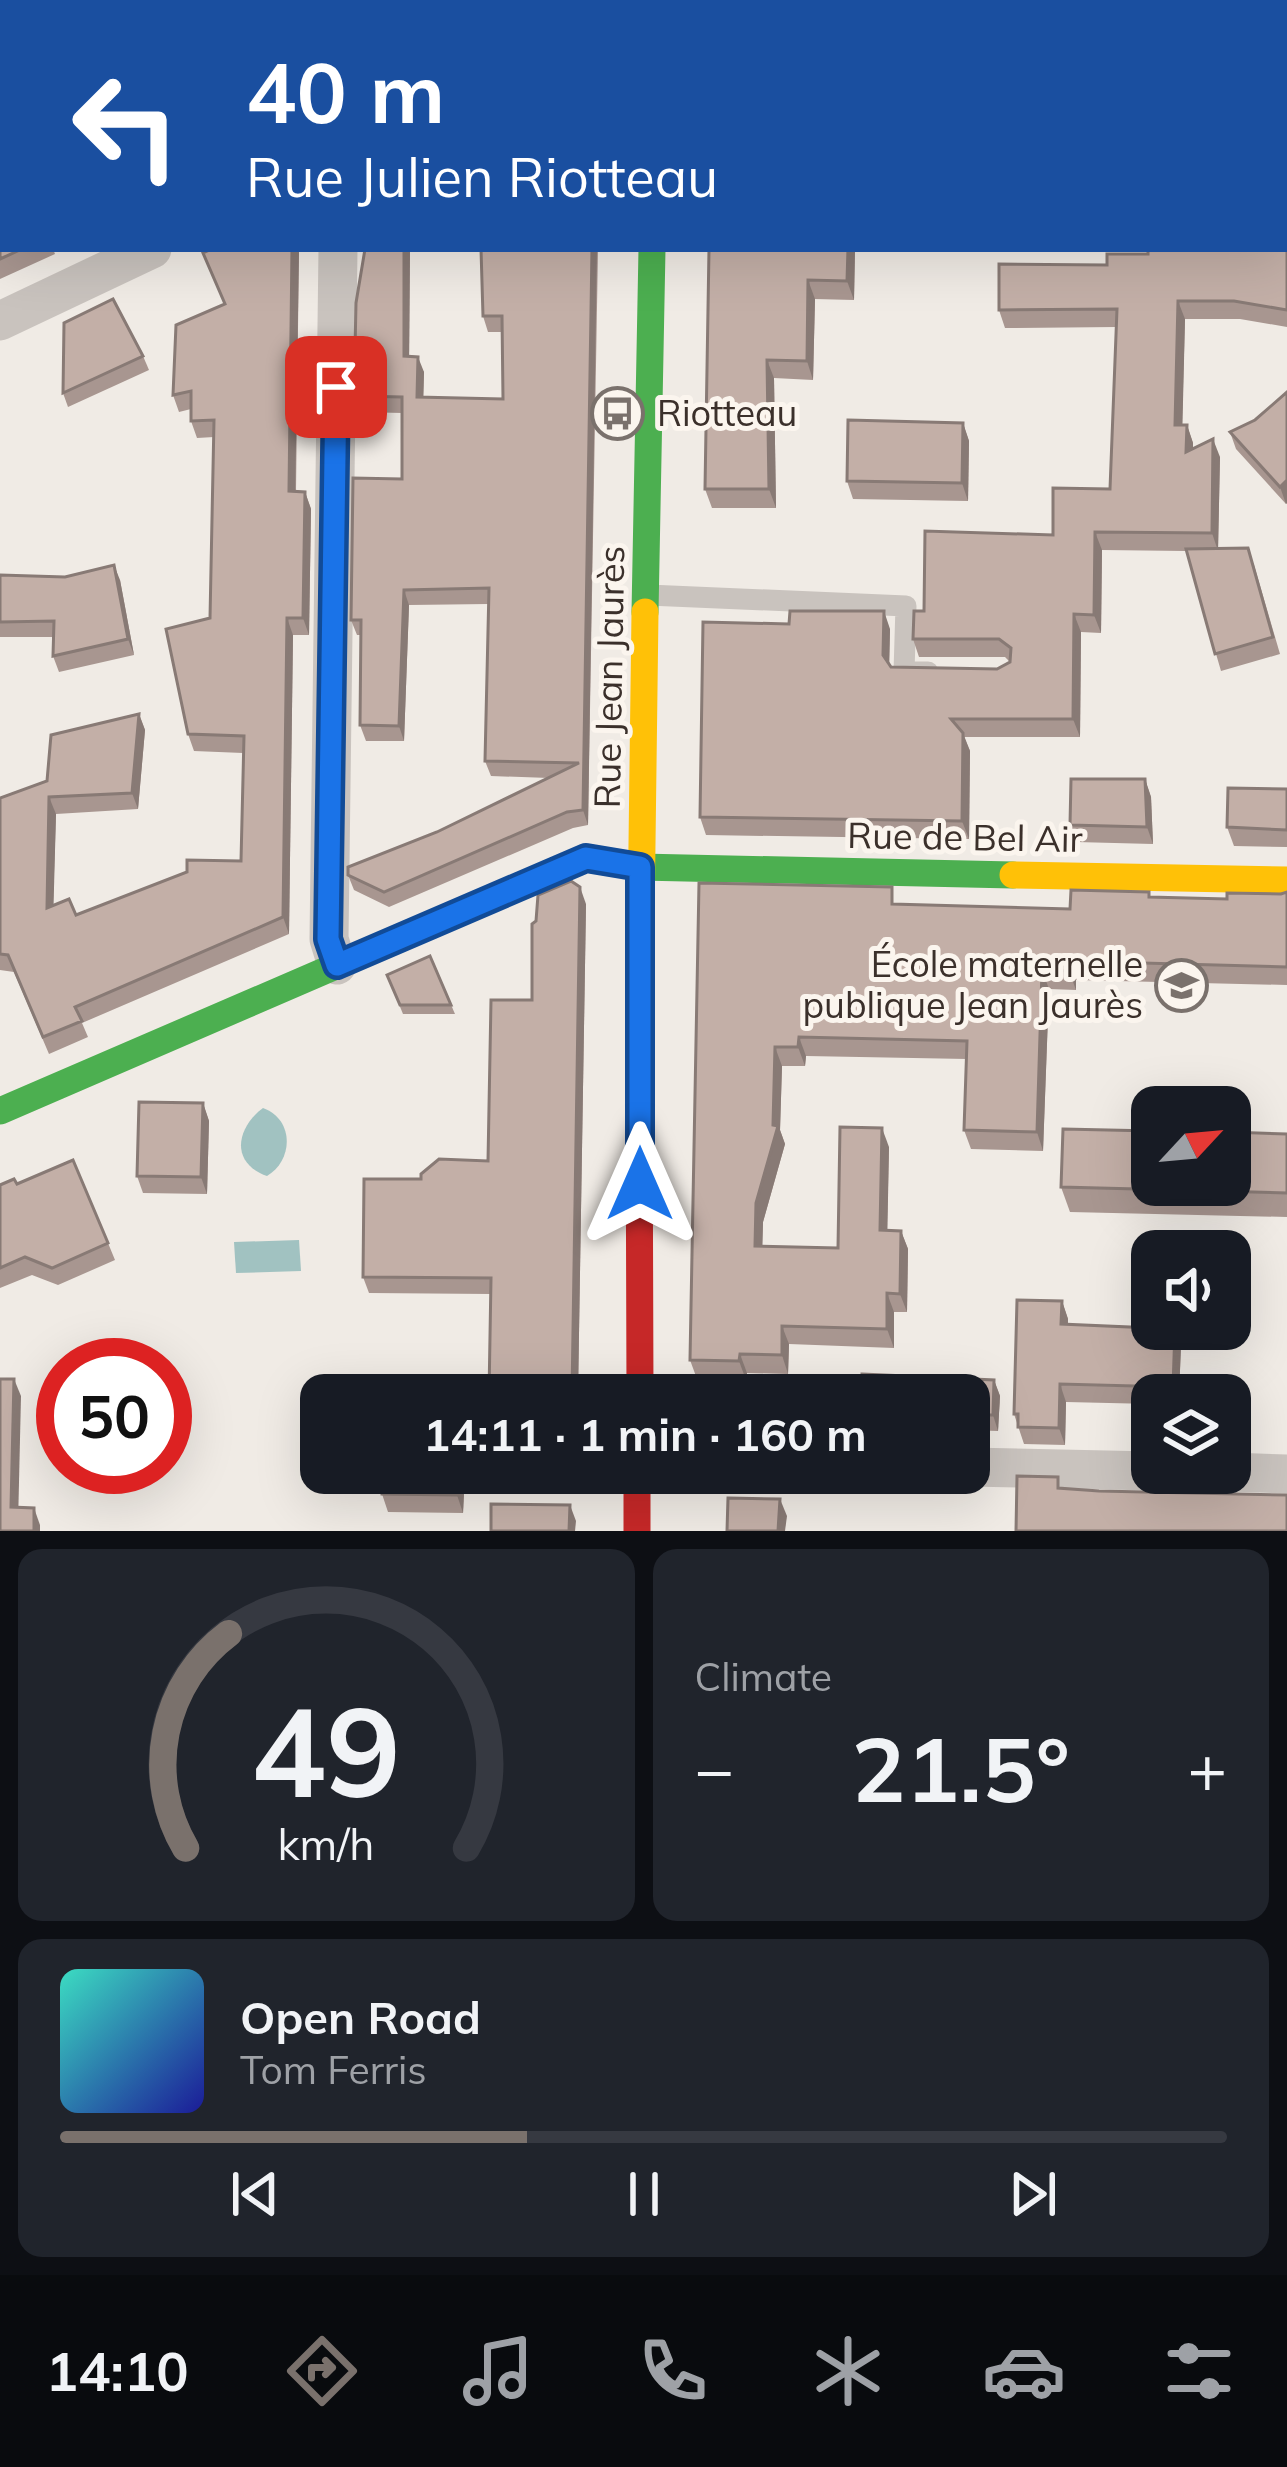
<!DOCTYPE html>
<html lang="en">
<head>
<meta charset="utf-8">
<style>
  body { margin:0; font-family:Mulish,sans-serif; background:#20242c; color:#f1f3f6; height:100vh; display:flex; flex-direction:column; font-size:45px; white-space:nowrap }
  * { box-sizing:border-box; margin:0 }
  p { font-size:39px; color:#9ea1a6 }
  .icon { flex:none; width:66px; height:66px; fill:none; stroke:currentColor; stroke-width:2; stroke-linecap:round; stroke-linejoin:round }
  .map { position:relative; height:1531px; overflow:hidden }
  .sheet { display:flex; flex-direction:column; gap:18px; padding:18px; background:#0d0f14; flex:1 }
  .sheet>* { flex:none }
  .banner { position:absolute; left:0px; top:0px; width:1287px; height:252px; box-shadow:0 12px 48px #0002; background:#1a4fa0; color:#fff; overflow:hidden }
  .needle { width:78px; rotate:64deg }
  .fabs { position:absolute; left:1131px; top:1086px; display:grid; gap:24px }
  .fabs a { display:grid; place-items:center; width:120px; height:120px; border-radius:24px; background:#171b24; box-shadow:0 12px 48px #0002; font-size:60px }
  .speed { position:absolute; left:36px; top:1338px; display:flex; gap:24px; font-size:60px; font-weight:700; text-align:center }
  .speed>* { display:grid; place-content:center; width:156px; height:156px; border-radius:50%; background:#171b24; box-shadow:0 12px 48px #0002; line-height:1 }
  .speed .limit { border:18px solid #d22; background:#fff; color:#111 }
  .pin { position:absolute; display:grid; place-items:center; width:102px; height:102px; color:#fff; margin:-51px; border-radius:24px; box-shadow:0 6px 18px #0006 }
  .me { position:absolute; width:132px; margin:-66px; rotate:0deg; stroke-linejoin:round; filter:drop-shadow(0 0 9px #0008) }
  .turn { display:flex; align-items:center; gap:42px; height:252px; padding:0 48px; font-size:54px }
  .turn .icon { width:156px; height:156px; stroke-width:2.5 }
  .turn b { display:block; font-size:84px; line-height:102px }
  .big { font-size:90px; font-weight:700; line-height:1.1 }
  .sheet .tile { flex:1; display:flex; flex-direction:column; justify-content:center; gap:18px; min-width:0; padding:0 42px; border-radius:24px; background:#20242c }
  .sheet .dial { align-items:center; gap:0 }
  .dial svg { height:312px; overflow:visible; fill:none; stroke:#363941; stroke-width:7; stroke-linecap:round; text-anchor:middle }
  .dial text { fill:#f1f3f6; stroke:none }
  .song { display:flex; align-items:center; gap:36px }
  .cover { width:144px; height:144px; border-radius:18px; background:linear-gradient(135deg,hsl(170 70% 55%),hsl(240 70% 35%)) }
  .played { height:12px; border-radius:6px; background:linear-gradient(90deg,#7a716c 40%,#363941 40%) }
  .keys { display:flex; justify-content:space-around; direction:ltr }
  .heat { display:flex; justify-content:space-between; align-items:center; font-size:66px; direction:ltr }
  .sheet .tiles { flex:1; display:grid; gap:18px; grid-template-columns:1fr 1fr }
  .tile:last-child { grid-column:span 2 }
  .trip { position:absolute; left:300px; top:1374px; width:690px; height:120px; border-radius:24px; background:#171b24; box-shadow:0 12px 48px #0002; font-weight:700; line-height:120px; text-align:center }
  .menu { display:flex; height:192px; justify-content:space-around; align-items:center; background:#090b0e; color:#9ea1a6 }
  .menu .icon { width:84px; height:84px }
  .menu .current { color:#7a716c }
  .menu b { font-size:54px; color:#f1f3f6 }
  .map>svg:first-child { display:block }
</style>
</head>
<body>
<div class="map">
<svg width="1287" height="1531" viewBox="0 0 1287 1531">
  <rect width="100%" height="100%" fill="#f0ebe5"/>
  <g fill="#a1c2c1">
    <path d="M263,1108C294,1119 294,1160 267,1176C230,1163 236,1128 263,1108Z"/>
    <path d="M299,1240L301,1271L236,1273L234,1242Z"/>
  </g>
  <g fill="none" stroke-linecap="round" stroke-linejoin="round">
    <path stroke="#c9c3be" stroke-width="21" d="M648,595L906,606L904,672H928"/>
    <g stroke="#c9c3be" stroke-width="39">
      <path d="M339,3V0"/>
      <path d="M0,321L152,249"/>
      <path d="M337,965L329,939L338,249"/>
      <path d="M969,1467L1152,1471"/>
      <path d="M1230,1472L1287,1474"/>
    </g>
    <g stroke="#4caf50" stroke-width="27">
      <path d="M657,0V3"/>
      <path d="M645,612L652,249"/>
      <path d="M0,1111L586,858L640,867L1013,875"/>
    </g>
    <g stroke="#ffc107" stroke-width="27">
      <path d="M1013,875L1287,880"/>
      <path d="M639,1075L645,612"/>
    </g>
    <g stroke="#c62828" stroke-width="27">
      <path d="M639,1075L640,1395"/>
      <path d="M637,1473V1531"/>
    </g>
  </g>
  <g fill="#a89690">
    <path d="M0,0H101L95,3H3V19L0,20Z"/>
    <path d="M1284,40H1287V126L1284,125Z"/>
    <path d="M0,134L3,249H53L55,254L0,279Z"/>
    <path d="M1287,235V327L1240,319H1185L1182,425H1187L1193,443V449L1220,457L1218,549L1254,565L1280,654L1221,671L1186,551L1102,550L1101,633L1081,632L1080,737H964L970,751L969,839L706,835L700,817L890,629L889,665L891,667L997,669L1010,662L1005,657H919L913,639L924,611L1053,535L1110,489L1116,327L1005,328L999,310L1107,265L1148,254Z"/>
    <path d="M212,249H299L296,491L305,492L311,509L309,635H293L289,934L82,1023L88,1037L49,1054L14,972L0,970V798L47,781L139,714L145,730L138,809L56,814L53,905L76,915L241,861L243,753L194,751L188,734L210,618L214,437L197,438L191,421V409L179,412L173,395L224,304Z"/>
    <path d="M365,249H410L409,356L424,372L423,398L503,399L502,332H488L483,316L481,249L598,250L588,825L573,828L389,907L354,890L348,875L549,778L491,776L485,761L488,604L409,605L404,741H366L360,725L361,635H357L351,620L402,479V413L360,412L354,396Z"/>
    <path d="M709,249H855L854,300L815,299L813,380L774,378L776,508H712L705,489Z"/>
    <path d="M143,356L149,370L68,407L63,393Z"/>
    <path d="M1287,392V503L1286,504L1236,449L1230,432L1255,420Z"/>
    <path d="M963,423L969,441L968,501L853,499L847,481Z"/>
    <path d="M0,575L120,580L134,655L59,672L53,656V637H0Z"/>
    <path d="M1145,779L1151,797L1153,844L1076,842L1070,825Z"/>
    <path d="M1287,789V847L1234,846L1227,827Z"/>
    <path d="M699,883L899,904L1070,909L1151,897L1227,899L1287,892V985L1076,980V990L1049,989L1043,1151L971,1149L964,1130L967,1059L806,1056L805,1066H782L780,1130L785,1144L763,1222L762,1246L838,1248L889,1147L887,1231H901L908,1249L907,1312H894V1348L789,1344L788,1374L747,1373L746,1380L697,1379L690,1360Z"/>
    <path d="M586,904L578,1395H489L491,1294L369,1293L363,1277L421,1179L488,1161L532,1000L536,921Z"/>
    <path d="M430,956L455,1014H403L387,975Z"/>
    <path d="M203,1103L209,1121L207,1194L143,1193L137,1176Z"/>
    <path d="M1287,1134V1217L1070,1212L1061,1187Z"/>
    <path d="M17,1184L108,1243L115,1260L58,1285L32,1275L0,1288V1185Z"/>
    <path d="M1062,1301L1068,1319V1324L1181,1345L1179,1395H1152V1404L1066,1402L1065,1445L1024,1444L1014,1414Z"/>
    <path d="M994,1380L1000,1396L998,1431L969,1430V1395Z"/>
    <path d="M465,1473L463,1513L388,1512L382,1494Z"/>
  </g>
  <g fill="#887a75">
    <path d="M292,249H299L295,507L289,491Z"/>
    <path d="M404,249H410L409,372L404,356Z"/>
    <path d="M592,249H597L588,825L583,810Z"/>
    <path d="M848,249H855L854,300L847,281Z"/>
    <path d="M808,280L815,299L813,380L807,361Z"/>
    <path d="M1178,301L1185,319L1182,443L1175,425Z"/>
    <path d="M418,357L424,372L423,413L417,397Z"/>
    <path d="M767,360L774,378L776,508L769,489Z"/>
    <path d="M963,423L969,441L968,501L962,483Z"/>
    <path d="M1187,425L1193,443V471L1186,452Z"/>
    <path d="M1213,439L1220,457L1218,551L1212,533Z"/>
    <path d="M1287,480V503L1286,504L1280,487Z"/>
    <path d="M305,492L311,509L309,635L303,618Z"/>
    <path d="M1095,532L1102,550L1101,633L1094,615Z"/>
    <path d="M114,565L120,580L134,655L128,639Z"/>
    <path d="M404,590L409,605L404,741L399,726Z"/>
    <path d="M884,611L890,629L889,673L883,655Z"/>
    <path d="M1074,614L1081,632L1080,737L1073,719Z"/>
    <path d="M287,618L293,635L289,934L283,917Z"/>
    <path d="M139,714L145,730L138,809L132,793Z"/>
    <path d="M963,733L970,751L969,839L962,821Z"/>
    <path d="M1145,779L1151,797L1153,844L1147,827Z"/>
    <path d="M49,797L56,814L53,925L47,908Z"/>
    <path d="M580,887L586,904L578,1395H572Z"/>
    <path d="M1069,961L1076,980V990L1069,971Z"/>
    <path d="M1042,970L1049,989L1043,1151L1037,1132Z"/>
    <path d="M799,1037L806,1056L805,1066L798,1047Z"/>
    <path d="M775,1047L782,1066L780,1130L785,1144L763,1222L762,1264L755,1246L756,1203L773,1125Z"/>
    <path d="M203,1103L209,1121L207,1194L201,1177Z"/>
    <path d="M882,1128L889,1147L887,1249L880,1230Z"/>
    <path d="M901,1231L908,1249L907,1312L900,1294Z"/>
    <path d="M887,1293L894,1312V1348L887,1329Z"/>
    <path d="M1062,1301L1068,1319L1067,1342L1061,1324Z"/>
    <path d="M782,1326L789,1344L788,1374L782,1355Z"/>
    <path d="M1175,1329L1181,1345L1179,1395H1176L1173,1387Z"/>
    <path d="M740,1354L747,1373L746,1380L739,1361Z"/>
    <path d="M14,1379L21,1396L18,1525L11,1507Z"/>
    <path d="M994,1380L1000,1396L998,1431L993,1415Z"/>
    <path d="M1060,1384L1066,1402L1065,1445L1059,1428Z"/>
    <path d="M458,1473H465L463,1513L457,1495Z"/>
    <path d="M780,1499L787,1516L785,1531H778Z"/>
    <path d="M570,1505L576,1521L575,1531H569Z"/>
    <path d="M34,1508L40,1525V1531H34Z"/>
  </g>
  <g fill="#c3afa7" stroke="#887a75" stroke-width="3">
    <path d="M0,0H37L23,3H3V5H0Z"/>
    <rect x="222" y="0" width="74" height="3"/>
    <rect x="368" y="0" width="228" height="3"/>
    <rect x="713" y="0" width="159" height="3"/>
    <rect x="948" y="0" width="161" height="3"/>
    <rect x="1284" y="40" width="3" height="69"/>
    <path d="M3,133V249H22L0,259V134Z"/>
    <path d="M1284,235H1287V310L1234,301H1178L1175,425H1187L1186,452L1213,439L1212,533L1095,532L1094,615L1074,614L1073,719H951L963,733L962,821L700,817L703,622L789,624L790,611H884L883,655L891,667L997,669L1010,662L1011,648L999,639H913L914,611H924L925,531L1053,535V488L1110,489L1117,309L999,310V264L1107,265V254H1148V249H1284Z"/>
    <path d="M212,249H292L289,491L305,492L303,618H287L283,917L75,1007L82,1021L43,1037L8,955L0,954V798L47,781L51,735L139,714L132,793L49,797L47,908L69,899L76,915L187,872V860L241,861L244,736L188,734L166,629L210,618L214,420L191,421V391L173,395L176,325L225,304L203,253Z"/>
    <path d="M365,249H404V356L418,357L417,397L503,399L502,316H483L481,249H592L583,810L567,812L384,892L348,875V867L437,832L579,763L485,761L489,588L404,590L399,726L360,725L361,620H351L353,478L402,479V397L354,396L356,303Z"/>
    <path d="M709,249H848L847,281L808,280L807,361L767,360L769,489H705Z"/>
    <path d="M113,299L143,356L63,393L64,323Z"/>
    <path d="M1287,392V480L1280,487L1230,432L1255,420Z"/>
    <path d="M848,420L963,423L962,483L847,481Z"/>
    <path d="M1248,548L1273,637L1215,654L1186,549Z"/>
    <path d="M114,565L128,639L53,656L54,621L0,622V575L65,577Z"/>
    <path d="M1071,779H1145L1147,827L1070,825Z"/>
    <path d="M1228,788L1287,789V830L1227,827Z"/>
    <path d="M571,881L580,887L572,1395H489L491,1278L363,1277L364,1179H421V1174L439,1159L488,1161L491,1000H532V924L536,921L538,895Z"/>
    <path d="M699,883L892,887V904L1070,909L1071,890L1149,892V897L1227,899V893L1281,894L1287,892V967L1069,961V971L1042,970L1037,1132L964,1130L967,1041L799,1037L798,1047H775L773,1125L778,1126L756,1203L755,1246L838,1248L840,1127L882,1128L880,1230L901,1231L900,1294L887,1293V1329L782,1326V1355L740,1354L739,1361L690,1360Z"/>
    <path d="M430,956L451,1005H400L387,975Z"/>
    <path d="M139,1102L203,1103L201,1177L137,1176Z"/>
    <path d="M1063,1129L1152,1131V1185H1230V1132L1287,1134V1193L1061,1187Z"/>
    <path d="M73,1160L108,1243L52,1268L25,1257L0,1268V1185L14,1179L17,1184Z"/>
    <path d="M1017,1300L1062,1301L1061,1324L1175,1329L1173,1387L1060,1384L1059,1428L1018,1427V1414H1014Z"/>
    <path d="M862,1374L994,1380L993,1415H969V1395H862Z"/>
    <path d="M0,1379H14L11,1507L34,1508V1531H0Z"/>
    <path d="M382,1473H458L457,1495L382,1494Z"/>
    <path d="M1017,1476L1058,1477V1488L1099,1491L1287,1495V1531H1016Z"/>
    <path d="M728,1498L780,1499L778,1531H727Z"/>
    <path d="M491,1504L570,1505L569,1531H491Z"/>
  </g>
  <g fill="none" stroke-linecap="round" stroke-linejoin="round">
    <defs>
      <path id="route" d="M336,387L328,939L337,965L586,858L640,867V1184"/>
    </defs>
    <use href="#route" stroke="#114b97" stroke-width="30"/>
    <use href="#route" stroke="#1a73e8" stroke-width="21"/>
  </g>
  <defs>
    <symbol id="bus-ring" viewBox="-11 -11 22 22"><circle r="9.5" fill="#fbf5ee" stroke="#7a716c" stroke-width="1.5"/><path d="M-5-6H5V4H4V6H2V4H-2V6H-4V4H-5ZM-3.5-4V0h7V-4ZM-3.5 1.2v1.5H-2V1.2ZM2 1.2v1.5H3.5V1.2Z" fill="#7a716c"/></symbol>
    <symbol id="school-ring" viewBox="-11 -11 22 22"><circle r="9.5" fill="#fbf5ee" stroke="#7a716c" stroke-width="1.5"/><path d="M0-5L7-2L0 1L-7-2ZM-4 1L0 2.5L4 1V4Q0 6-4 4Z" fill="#7a716c"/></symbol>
  </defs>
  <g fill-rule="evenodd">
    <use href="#bus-ring" x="588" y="384" width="59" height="59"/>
    <use href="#school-ring" x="1152" y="956" width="59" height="59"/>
  </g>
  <g text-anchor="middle" stroke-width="10" stroke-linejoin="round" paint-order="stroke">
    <g font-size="36" fill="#3b302b" stroke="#fbf5ee" text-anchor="start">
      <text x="657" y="426">Riotteau</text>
      <text x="1143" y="977" text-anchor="end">École maternelle<tspan x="1143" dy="41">publique Jean Jaurès</tspan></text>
    </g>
    <g font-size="36" fill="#3b302b" stroke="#fbf5ee">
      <text transform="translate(609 677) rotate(-89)" y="13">Rue Jean Jaurès</text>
      <text transform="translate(965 837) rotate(1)" y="13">Rue de Bel Air</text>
    </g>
  </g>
</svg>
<div class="fabs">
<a><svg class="needle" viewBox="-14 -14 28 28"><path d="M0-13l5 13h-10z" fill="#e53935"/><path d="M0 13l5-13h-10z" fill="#9ea1a6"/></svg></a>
<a><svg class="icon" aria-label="sound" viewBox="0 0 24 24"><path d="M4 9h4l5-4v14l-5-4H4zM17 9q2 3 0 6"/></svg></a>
<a><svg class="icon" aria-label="layers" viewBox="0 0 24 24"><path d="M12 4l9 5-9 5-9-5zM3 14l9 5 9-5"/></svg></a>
</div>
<div class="speed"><div class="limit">50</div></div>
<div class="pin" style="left:336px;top:387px;background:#d93025"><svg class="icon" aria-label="arrive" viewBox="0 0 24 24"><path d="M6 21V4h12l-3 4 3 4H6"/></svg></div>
<svg class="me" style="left:640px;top:1184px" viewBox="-20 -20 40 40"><path d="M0-17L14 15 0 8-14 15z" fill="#1a73e8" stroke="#fff" stroke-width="4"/></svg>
<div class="trip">14:11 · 1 min · 160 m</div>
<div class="banner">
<div class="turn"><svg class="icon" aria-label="left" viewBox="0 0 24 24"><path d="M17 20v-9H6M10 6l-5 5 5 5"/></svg><div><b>40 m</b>Rue Julien Riotteau</div></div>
</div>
</div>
<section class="sheet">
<div class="tiles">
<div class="tile dial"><svg viewBox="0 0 100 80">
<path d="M14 69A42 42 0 1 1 86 69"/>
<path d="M14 69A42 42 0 0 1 25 14" stroke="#7a716c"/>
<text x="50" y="56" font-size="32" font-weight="700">49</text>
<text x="50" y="72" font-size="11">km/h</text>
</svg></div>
<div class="tile"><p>Climate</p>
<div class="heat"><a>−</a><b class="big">21.5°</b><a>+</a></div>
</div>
<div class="tile">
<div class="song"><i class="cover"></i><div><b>Open Road</b><p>Tom Ferris</p></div></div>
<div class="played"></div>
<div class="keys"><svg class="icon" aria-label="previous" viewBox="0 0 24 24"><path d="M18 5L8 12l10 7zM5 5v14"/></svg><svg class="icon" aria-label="pause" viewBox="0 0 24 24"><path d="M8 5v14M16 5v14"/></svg><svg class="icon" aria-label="next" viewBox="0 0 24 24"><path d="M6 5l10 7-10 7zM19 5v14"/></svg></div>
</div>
</div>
</section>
<nav class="menu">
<b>14:10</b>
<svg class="icon current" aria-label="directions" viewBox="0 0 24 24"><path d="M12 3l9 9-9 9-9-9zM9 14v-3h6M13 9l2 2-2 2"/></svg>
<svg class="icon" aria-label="music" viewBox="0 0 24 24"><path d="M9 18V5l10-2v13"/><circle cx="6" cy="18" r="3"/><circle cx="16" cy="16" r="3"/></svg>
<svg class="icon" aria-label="phone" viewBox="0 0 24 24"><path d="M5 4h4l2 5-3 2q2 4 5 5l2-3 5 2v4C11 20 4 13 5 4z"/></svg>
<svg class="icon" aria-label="climate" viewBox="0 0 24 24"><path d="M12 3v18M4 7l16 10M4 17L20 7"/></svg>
<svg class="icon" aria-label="car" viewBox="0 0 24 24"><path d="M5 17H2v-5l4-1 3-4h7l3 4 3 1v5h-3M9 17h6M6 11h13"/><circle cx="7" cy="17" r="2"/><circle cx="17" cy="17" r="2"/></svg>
<svg class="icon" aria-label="filters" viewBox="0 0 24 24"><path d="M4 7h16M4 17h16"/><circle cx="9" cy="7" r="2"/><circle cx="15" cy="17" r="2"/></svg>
</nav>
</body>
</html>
